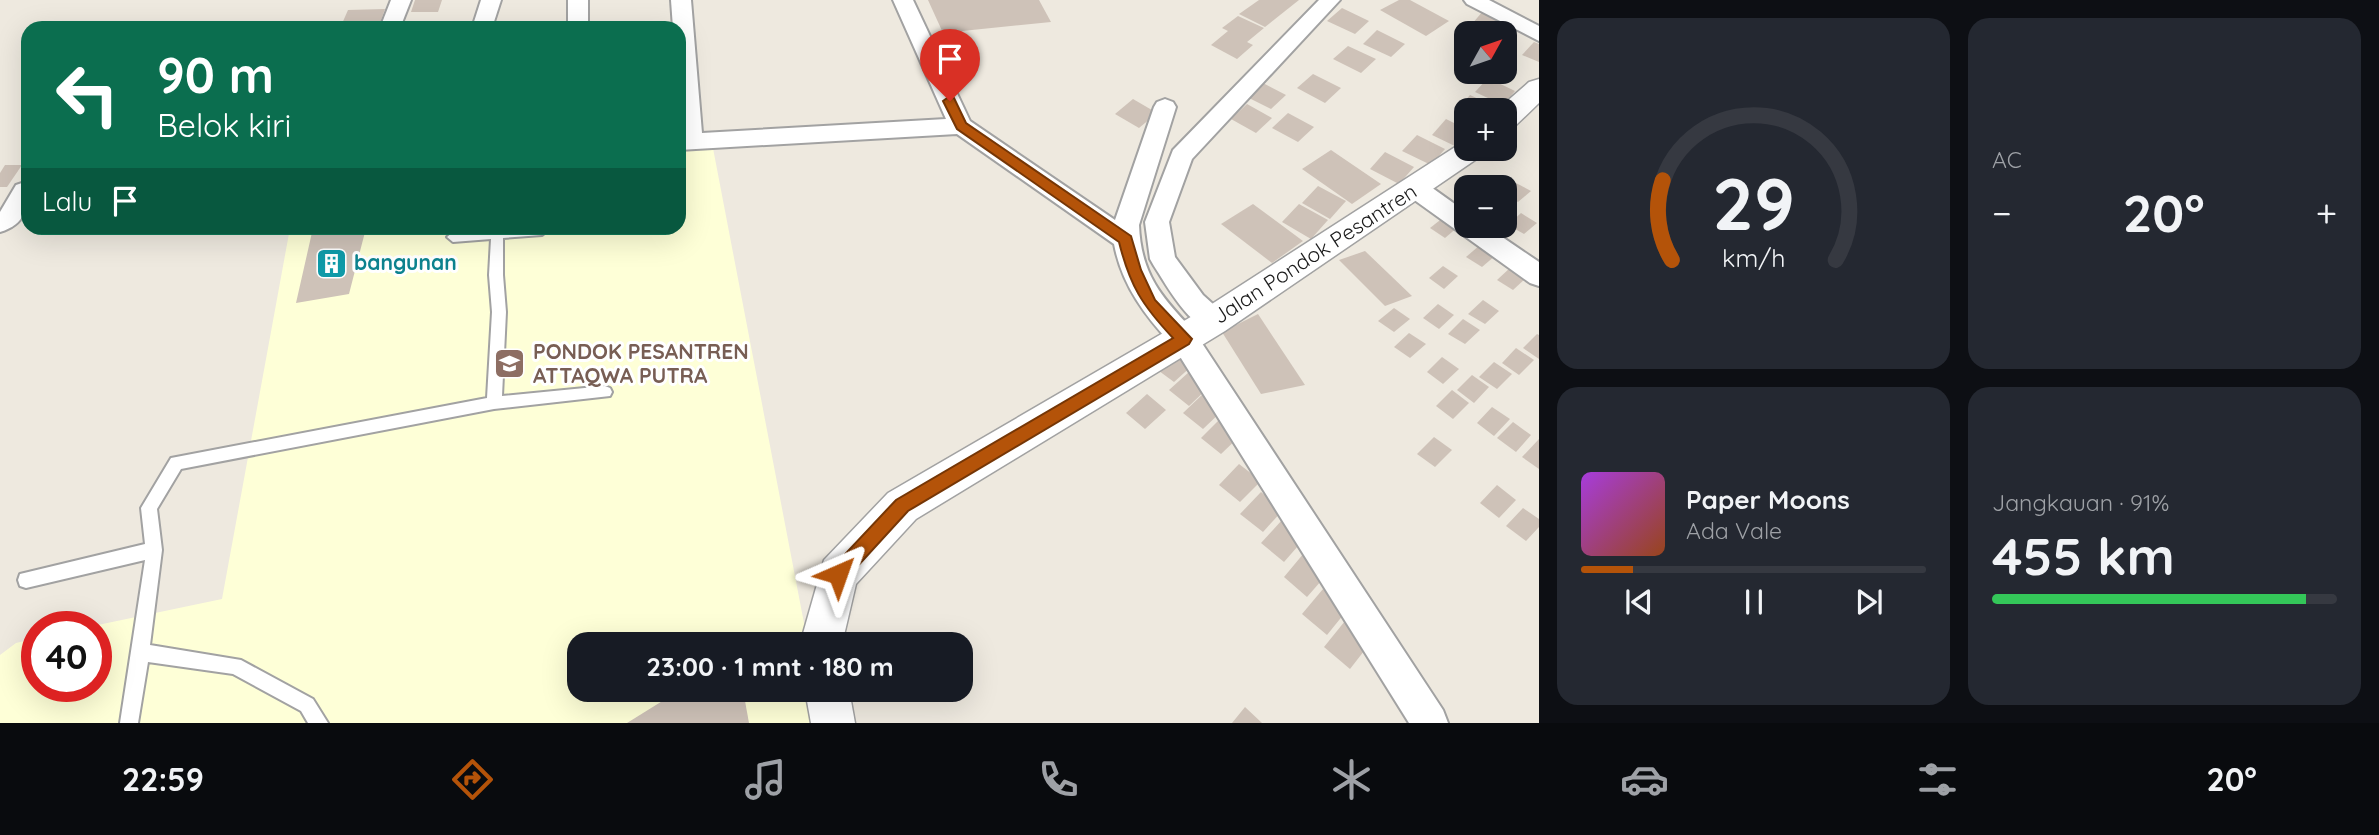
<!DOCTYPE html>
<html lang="id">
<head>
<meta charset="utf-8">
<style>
  body { margin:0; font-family:Quicksand,sans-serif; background:#242831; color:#f1f3f6; height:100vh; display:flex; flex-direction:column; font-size:26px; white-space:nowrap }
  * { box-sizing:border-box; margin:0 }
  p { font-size:23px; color:#9ea1a6 }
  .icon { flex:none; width:38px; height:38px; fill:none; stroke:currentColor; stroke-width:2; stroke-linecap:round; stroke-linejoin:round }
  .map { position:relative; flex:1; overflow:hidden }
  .sheet { display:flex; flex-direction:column; gap:18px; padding:18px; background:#0d0f14; width:840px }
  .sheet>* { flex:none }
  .hud { position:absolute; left:21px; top:21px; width:665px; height:214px; border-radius:21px; box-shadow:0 7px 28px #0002; background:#0b6e4f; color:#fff; overflow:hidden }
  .needle { width:46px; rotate:50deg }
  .tools { position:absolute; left:1454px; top:21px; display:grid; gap:14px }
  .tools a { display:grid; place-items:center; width:63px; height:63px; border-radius:14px; background:#171b24; box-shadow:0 7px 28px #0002; font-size:35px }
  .speed { position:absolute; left:21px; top:611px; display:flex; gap:14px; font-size:35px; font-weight:700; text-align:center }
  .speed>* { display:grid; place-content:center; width:91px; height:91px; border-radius:50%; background:#171b24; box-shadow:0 7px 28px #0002; line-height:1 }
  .speed .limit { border:10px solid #d22; background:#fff; color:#111 }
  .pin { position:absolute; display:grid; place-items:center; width:60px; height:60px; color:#fff; margin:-72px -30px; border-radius:50% 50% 50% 0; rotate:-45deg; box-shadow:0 0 7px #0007 }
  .pin .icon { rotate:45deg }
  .me { position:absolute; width:77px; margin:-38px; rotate:43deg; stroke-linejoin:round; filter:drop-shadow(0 0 5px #0008) }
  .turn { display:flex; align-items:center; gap:24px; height:147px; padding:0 21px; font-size:32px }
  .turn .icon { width:91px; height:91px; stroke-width:2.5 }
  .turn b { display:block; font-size:49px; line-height:60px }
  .then { display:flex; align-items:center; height:66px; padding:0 21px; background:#0003; gap:14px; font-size:26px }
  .big { font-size:52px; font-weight:700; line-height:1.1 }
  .sheet .card { flex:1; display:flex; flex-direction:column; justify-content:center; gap:10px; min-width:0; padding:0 24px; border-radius:21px; background:#242831 }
  .sheet .dial { align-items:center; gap:0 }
  .dial svg { height:182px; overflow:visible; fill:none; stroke:#363941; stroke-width:7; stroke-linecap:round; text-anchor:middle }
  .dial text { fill:#f1f3f6; stroke:none }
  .song { display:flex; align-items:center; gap:21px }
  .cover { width:84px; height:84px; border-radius:10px; background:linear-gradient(135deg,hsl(280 70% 55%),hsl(20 70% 35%)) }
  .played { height:7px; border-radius:4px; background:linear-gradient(90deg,#b45309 15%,#363941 15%) }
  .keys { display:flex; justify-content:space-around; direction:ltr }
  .heat { display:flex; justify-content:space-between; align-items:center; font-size:38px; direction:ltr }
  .charge { height:10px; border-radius:5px; background:linear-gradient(90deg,#34c759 91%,#363941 0) }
  .sheet .tiles { flex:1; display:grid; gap:18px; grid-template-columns:repeat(2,1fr) }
  .trip { position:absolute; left:567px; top:632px; width:406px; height:70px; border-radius:21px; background:#171b24; box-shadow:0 7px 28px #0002; font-weight:700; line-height:70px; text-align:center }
  .tab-bar { display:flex; height:112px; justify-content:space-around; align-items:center; background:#090b0e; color:#9ea1a6 }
  .tab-bar .icon { width:49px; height:49px }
  .tab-bar .selected { color:#b45309 }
  .tab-bar b { font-size:32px; color:#f1f3f6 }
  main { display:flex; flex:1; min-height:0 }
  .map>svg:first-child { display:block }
</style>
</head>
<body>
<main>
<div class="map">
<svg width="1539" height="723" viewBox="0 0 1539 723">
  <rect width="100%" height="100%" fill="#eee9df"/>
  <path fill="#feffd7" d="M712,143L808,644H579V690H817L823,723H0V655L16,643L37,638V686H96V626H93L222,599L290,228H679V146Z"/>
  <g fill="#cec2b8">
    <path d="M415,0H442L438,12H411Z"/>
    <path d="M928,0H1039L1051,22L943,33Z"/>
    <path d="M1259,0H1299L1265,27L1239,14Z"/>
    <path d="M1399,0H1410L1449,21L1426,36L1380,10Z"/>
    <path d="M1342,8L1369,21L1355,34L1327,21Z"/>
    <path d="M385,9L379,26H341L348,10Z"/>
    <path d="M1483,11L1509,22L1499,33L1472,24Z"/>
    <path d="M1238,16L1264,28L1247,42L1253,45L1237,59L1211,45L1228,31L1222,28Z"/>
    <path d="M1377,30L1405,44L1391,57L1363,44Z"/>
    <path d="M1534,42L1539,44V62L1522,55Z"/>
    <path d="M1348,46L1376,59L1361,73L1333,59Z"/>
    <path d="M1313,74L1341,88L1325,103L1297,88Z"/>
    <path d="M1488,78L1515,91L1503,105L1475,92Z"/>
    <path d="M1261,82L1286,95L1271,109L1245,96Z"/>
    <path d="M1470,95L1498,108L1466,110V114L1457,110Z"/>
    <path d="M1133,99L1157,113L1139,128L1115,114Z"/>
    <path d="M1247,104L1272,118L1256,133L1231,119Z"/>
    <path d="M1288,113L1314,127L1298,142L1272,128Z"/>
    <path d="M1446,119L1466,129V142L1461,149L1432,135Z"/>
    <path d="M1417,135L1445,149L1431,165L1402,151Z"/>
    <path d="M1331,150L1381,184L1352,204L1302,169Z"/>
    <path d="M1385,152L1414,167L1399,184L1370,169Z"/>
    <path d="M5,165H22L7,187H0V173Z"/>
    <path d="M1516,183L1531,191L1518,202L1505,195Z"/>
    <path d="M1318,186L1346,201L1330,219L1302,203Z"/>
    <path d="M1253,204L1303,241L1272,263L1221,224Z"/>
    <path d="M1299,204L1328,220L1311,239L1282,222Z"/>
    <path d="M1521,213L1537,223L1524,234L1508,225Z"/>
    <path d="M1444,217L1459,226L1445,238L1430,228Z"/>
    <path d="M313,228L389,229L365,232L349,294L296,303Z"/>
    <path d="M1480,245L1496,255L1482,267L1466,257Z"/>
    <path d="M1365,251L1412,296L1385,306L1339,260Z"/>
    <path d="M1443,266L1458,276L1444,289L1429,278Z"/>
    <path d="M1511,267L1527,277L1513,290L1497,280Z"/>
    <path d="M1483,300L1499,311L1485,324L1468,314Z"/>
    <path d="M1438,304L1454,315L1439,329L1423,318Z"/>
    <path d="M1394,308L1410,319L1394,332L1378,321Z"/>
    <path d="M1258,314L1305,385L1261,394L1222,332Z"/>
    <path d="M1463,319L1480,330L1465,344L1448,334Z"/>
    <path d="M1409,333L1426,344L1410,358L1394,347Z"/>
    <path d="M1537,334L1539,335V359L1523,348Z"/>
    <path d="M1516,348L1534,360L1519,375L1502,363Z"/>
    <path d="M1175,350L1194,364L1174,382L1155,368Z"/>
    <path d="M1442,357L1459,369L1443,384L1427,372Z"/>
    <path d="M1494,362L1512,374L1497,389L1479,377Z"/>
    <path d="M1189,372L1209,387L1189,406L1169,390Z"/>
    <path d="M1472,375L1489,387L1474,403L1457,390Z"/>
    <path d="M1452,390L1469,403L1453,419L1436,406Z"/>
    <path d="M1147,394L1166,410L1145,429L1126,413Z"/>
    <path d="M1203,394L1223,410L1203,429L1183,413Z"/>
    <path d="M1492,407L1510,419L1494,436L1477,423Z"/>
    <path d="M1221,418L1242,434L1221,454L1201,438Z"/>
    <path d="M1513,422L1531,435L1516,452L1497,438Z"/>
    <path d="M1434,437L1452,450L1435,467L1417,454Z"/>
    <path d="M1539,439V469L1522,457Z"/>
    <path d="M1239,464L1261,481L1240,502L1219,485Z"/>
    <path d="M1497,485L1516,500L1499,518L1480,503Z"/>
    <path d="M1261,492L1283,510L1263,532L1240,514Z"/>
    <path d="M1523,508L1539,519V527L1526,541L1506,526Z"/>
    <path d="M1282,520L1305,538L1284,562L1261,543Z"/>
    <path d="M1304,553L1328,573L1307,597L1284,577Z"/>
    <path d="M1323,589L1348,609L1327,635L1302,614Z"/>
    <path d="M1345,621L1371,642L1350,669L1324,647Z"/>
    <path d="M698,690H743L749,723H627L664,700Z"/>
    <path d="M1245,707L1262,723H1232Z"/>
  </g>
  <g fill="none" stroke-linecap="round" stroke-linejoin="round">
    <defs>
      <path id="service" d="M496,228H547L548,230L542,235L503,238V275L506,312L502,396L605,386L610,388L612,392L610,396L494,409L181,469L157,509L162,550L150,645L241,660L313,699L328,723H308L301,711L233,674L148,662L138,723H120L145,560L26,588L20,586L18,580L20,574L145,544L141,508L171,458L487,398L492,312L489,275L491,239L453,242L447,237L453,232Z"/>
      <g id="minor">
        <path d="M391,0H411L400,28H380Z"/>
        <path d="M481,0H501L492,28H472Z"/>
        <rect x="568" y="0" width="20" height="28"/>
        <path d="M671,0H691L702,133L946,119L893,0H913L970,121L1115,220L1154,107L1157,102L1165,99L1173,102L1176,107L1139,225C1141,274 1161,297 1194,331L1443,710L1448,723H1409L1174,347C1146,317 1122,286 1114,244L957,134L679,150V28H673Z"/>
        <path d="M1319,0H1340L1192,159L1169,222L1175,257L1203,295L1223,313L1227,321L1223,329C1194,338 1168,287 1154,266L1150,259L1145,222L1173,150Z"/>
        <path d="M1464,0H1489L1539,26V41L1467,4Z"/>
        <path d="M1415,179L1424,182L1466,212V226H1486L1539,262V286L1530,283L1406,194L1403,188L1406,182Z"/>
        <path d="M25,182L28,183C28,208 26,224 0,232V212L16,185Z"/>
      </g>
      <g id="tertiary">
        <path d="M1539,79V103L1515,126L1505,129V110H1497L1529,82Z"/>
        <path d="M1466,140V149H1485L1481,156L1225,331L916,519L856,584L842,644H800L824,560L888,493L1201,311Z"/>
        <path d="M805,690H849L855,723H811Z"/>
      </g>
    </defs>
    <use href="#service" stroke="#a2a2a2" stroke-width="4"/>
    <use href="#minor" stroke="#a2a2a2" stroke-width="4"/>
    <use href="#tertiary" stroke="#a2a2a2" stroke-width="3"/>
    <use href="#service" fill="#fff" fill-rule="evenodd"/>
    <use href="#minor" fill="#fff" fill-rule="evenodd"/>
    <use href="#tertiary" fill="#fff" fill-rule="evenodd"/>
  </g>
  <path fill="#b45309" stroke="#753606" stroke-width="2" d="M950,96L954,98L966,123L1131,236L1141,270L1155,300L1192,339L1189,344L908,511L845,580L838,583L832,580L829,574L832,568L896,500L1173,338C1142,305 1130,286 1119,242L957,129L943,101Z"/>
  <defs>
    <symbol id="building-square" viewBox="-11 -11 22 22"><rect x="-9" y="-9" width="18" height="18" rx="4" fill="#0f9aa8" stroke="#fff"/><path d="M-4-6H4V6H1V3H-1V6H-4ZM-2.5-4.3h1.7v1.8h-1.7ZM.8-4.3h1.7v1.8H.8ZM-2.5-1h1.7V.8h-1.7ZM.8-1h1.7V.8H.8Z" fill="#fff"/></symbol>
    <symbol id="school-square" viewBox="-11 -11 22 22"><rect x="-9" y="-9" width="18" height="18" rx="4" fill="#8d6e63" stroke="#fff"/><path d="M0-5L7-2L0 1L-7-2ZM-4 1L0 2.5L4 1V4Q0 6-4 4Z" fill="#fff"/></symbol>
  </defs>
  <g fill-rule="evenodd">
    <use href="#building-square" x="314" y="246" width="35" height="35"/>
    <use href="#school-square" x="492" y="346" width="35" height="35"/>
  </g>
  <g text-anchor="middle" stroke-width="6" stroke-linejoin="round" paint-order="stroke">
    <g font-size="21" fill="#1b1b1b" stroke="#fff">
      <text transform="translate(1315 254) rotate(-33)" y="7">Jalan Pondok Pesantren</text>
    </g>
    <g font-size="21" font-weight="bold" fill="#0d838f" stroke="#fff" text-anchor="start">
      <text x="354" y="270">bangunan</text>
    </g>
    <g font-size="21" font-weight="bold" fill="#785e54" stroke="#fff" text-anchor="start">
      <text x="533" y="359">PONDOK PESANTREN<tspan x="533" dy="24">ATTAQWA PUTRA</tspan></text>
    </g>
  </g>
</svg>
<div class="tools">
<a><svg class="needle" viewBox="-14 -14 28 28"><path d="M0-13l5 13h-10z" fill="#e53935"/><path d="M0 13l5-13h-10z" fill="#9ea1a6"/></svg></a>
<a>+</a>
<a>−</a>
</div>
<div class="speed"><div class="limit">40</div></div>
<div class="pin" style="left:950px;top:101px;background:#d93025"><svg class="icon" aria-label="arrive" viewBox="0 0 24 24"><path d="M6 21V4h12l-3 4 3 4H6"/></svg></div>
<svg class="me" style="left:838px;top:574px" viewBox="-20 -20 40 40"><path d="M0-17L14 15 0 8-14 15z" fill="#b45309" stroke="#fff" stroke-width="4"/></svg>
<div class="trip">23:00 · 1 mnt · 180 m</div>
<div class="hud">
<div class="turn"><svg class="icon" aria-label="left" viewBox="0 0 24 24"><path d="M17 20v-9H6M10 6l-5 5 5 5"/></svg><div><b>90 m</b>Belok kiri</div></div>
<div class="then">Lalu<svg class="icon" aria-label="arrive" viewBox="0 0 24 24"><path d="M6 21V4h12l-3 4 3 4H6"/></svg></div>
</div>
</div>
<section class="sheet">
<div class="tiles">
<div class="card dial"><svg viewBox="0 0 100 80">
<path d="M14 69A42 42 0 1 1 86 69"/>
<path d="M14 69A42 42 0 0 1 10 34" stroke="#b45309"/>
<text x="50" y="56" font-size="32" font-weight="700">29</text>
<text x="50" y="72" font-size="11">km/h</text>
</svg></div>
<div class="card"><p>AC</p>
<div class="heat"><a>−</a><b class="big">20°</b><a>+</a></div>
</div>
<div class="card">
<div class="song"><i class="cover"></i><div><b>Paper Moons</b><p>Ada Vale</p></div></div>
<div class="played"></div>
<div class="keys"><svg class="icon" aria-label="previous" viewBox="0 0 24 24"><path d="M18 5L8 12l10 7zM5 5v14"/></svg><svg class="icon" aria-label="pause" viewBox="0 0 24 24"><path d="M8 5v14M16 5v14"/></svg><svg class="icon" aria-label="next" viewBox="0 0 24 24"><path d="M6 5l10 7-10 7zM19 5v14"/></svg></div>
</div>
<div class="card"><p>Jangkauan · 91%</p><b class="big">455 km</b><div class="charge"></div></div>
</div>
</section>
</main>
<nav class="tab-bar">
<b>22:59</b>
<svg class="icon selected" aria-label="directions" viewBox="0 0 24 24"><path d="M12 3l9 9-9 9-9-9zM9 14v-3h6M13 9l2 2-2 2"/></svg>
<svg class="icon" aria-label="music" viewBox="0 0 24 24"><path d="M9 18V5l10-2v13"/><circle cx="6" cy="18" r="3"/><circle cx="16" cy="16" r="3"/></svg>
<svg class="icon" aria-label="phone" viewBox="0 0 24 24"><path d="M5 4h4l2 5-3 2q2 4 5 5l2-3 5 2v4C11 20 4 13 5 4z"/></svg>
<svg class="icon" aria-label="climate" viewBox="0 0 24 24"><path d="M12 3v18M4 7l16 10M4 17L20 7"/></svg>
<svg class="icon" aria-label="car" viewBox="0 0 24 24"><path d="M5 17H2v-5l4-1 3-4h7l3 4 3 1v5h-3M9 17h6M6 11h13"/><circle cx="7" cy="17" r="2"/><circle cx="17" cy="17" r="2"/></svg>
<svg class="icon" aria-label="filters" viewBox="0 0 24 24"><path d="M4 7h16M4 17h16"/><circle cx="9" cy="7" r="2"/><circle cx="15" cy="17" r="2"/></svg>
<b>20°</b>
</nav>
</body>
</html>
